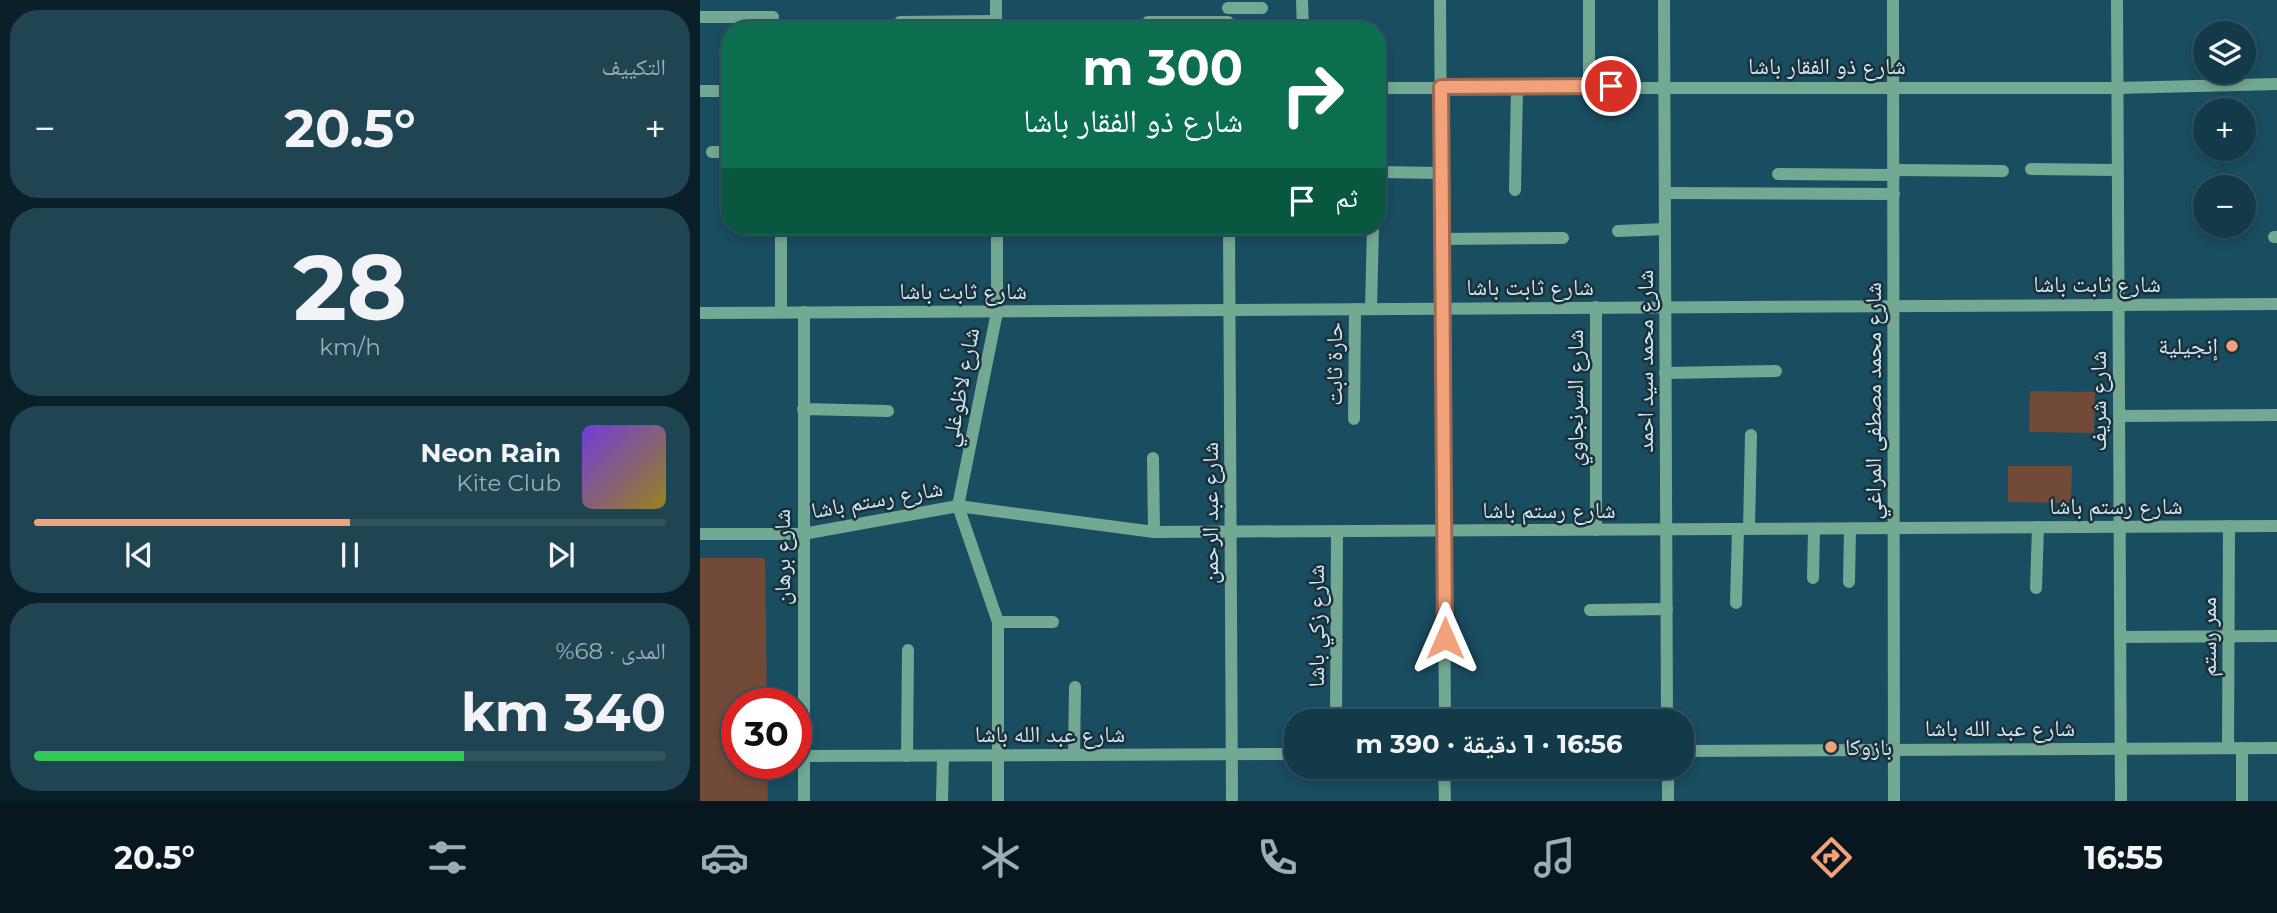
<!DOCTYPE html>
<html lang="ar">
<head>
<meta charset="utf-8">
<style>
  body { margin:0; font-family:Montserrat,"Noto Naskh Arabic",sans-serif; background:#204552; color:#f1f3f6; direction:rtl; height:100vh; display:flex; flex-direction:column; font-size:26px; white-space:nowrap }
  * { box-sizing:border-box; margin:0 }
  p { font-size:23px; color:#9dadb4 }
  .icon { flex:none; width:38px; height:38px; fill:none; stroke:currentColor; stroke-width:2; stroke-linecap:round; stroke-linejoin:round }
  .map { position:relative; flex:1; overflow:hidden; direction:ltr }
  .side { display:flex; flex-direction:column; gap:10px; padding:10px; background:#0a2028; width:700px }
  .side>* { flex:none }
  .hud { position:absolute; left:21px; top:21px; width:665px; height:214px; border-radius:28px; box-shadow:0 4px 10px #0003,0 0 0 2px #325460; direction:rtl; background:#0b6e4f; color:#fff; overflow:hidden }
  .tools { position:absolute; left:1493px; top:21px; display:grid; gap:14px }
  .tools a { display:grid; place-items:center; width:63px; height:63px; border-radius:50%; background:#133a48; box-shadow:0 4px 10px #0003,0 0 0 2px #325460; font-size:35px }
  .speed { position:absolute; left:21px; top:688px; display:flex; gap:14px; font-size:35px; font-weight:700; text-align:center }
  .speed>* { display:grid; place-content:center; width:91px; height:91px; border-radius:50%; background:#133a48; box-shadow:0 4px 10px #0003,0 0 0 2px #325460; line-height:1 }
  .speed .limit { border:10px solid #d22; background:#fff; color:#111 }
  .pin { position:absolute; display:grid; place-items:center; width:60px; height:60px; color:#fff; margin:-30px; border:4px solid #fff; border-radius:50%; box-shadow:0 2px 7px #0007 }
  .me { position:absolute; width:77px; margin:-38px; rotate:0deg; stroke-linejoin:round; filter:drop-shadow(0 0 5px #0008) }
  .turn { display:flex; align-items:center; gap:24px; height:147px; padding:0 28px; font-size:32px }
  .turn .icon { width:91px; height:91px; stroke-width:2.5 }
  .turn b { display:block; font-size:49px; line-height:60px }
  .then { display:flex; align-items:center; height:66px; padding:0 28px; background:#0003; gap:14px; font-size:26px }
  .big { font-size:52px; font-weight:700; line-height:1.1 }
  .side .widget { flex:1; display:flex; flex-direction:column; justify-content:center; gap:10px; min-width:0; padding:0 24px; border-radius:28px; background:#204552 }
  .side .dial { align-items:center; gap:0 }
  .dial b { font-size:91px; line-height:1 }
  .song { display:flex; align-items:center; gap:21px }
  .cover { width:84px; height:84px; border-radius:10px; background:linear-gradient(135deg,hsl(260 70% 55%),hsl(50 70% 35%)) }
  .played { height:7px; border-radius:4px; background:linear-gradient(90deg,#f1a27b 50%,#325460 50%) }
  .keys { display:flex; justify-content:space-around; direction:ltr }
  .heat { display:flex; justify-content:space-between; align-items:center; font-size:38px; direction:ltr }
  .charge { height:10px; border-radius:5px; background:linear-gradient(90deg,#34c759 68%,#325460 0) }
  .trip { position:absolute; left:584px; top:709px; width:410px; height:70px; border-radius:28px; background:#133a48; box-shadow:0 4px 10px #0003,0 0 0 2px #325460; font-weight:700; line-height:70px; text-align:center; direction:rtl }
  .tab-bar { display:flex; height:112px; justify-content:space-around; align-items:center; background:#08171d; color:#9dadb4 }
  .tab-bar .icon { width:49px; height:49px }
  .tab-bar .active { color:#f1a27b }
  .tab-bar b { font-size:32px; color:#f1f3f6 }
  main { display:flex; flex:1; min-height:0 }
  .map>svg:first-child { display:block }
</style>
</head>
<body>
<main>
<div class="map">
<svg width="1577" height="801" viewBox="0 0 1577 801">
  <rect width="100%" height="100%" fill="#194d60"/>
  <g fill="#714b38">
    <path d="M1330,391L1395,392L1394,433L1329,432Z"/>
    <path d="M1308,466H1372L1371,503L1308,502Z"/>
    <path d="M0,558H65L67,703L37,704V763H67L68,801H0Z"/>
  </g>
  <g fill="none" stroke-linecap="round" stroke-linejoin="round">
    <g stroke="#73a892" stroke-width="12">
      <path d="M296,0V30"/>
      <path d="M602,0L603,30"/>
      <path d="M740,0L745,721"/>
      <path d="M964,0L967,721"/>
      <path d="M1193,0L1194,801"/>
      <path d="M1417,0L1421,801"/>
      <path d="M528,8H562"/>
      <path d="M0,17H73"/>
      <path d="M200,22L296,21"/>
      <path d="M448,22H528"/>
      <path d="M889,86V0"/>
      <path d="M677,88H1417L1577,84"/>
      <path d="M0,91H30"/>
      <path d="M12,152H30"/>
      <path d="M1331,169L1417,170"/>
      <path d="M1193,170L1303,171"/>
      <path d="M677,172L741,173"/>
      <path d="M1078,174L1194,175"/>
      <path d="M815,190L817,87"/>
      <path d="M965,193L1194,194"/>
      <path d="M81,226V312"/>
      <path d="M297,226V312L258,506L298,622V801"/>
      <path d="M529,226L532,801"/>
      <path d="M918,231L965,229"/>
      <path d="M1574,237H1577"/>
      <path d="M741,239L863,238"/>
      <path d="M896,307V530"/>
      <path d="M671,309L673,226"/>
      <path d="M104,312V801"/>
      <path d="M0,313L1577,304"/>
      <path d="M965,373L1076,371"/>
      <path d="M103,409L188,411"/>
      <path d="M1420,416L1577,415"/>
      <path d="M654,419L655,309"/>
      <path d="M453,458L454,532"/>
      <path d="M1049,529L1051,435"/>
      <path d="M0,534H103L258,506L454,532L1577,526"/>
      <path d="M1113,578L1114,530"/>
      <path d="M1149,582L1150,529"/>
      <path d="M1336,588L1338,527"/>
      <path d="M1036,603L1038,530"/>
      <path d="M890,610L967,609"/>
      <path d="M298,622H353"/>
      <path d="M1420,637L1577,636"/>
      <path d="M636,721L637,532"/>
      <path d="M1528,748L1529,526"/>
      <path d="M982,751L1577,748"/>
      <path d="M374,755L375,687"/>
      <path d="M104,756L597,754"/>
      <path d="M207,756L208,650"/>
      <path d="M744,766L745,801"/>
      <path d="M968,766V801"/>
      <path d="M242,801L243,756"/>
      <path d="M1542,801V748"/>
    </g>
  </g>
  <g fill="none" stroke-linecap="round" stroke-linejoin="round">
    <defs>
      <path id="route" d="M745,638L741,87L911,86"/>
    </defs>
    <use href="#route" stroke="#9d6950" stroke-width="18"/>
    <use href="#route" stroke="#f1a27b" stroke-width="12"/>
  </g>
  <g fill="#f1a27b" stroke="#1b3039" stroke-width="2.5">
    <circle cx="1532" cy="346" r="7"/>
    <circle cx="1131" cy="747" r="7"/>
  </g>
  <g text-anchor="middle" stroke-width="5" stroke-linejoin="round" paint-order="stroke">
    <g font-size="23" fill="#cee8f3" stroke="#1b3039">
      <text x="1127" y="74">شارع ذو الفقار باشا</text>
      <text x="1397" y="292">شارع ثابت باشا</text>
      <text x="830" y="295">شارع ثابت باشا</text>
      <text x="263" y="299">شارع ثابت باشا</text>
      <text transform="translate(945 361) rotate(-90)" y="8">شارع محمد سيد احمد</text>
      <text transform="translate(634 364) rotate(-90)" y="8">حارة ثابت</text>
      <text transform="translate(260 387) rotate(-79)" y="8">شارع لاظوغلي</text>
      <text transform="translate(875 398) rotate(-90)" y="8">شارع السرنجاوي</text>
      <text transform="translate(1173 401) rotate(-90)" y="8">شارع محمد مصطفى المراغي</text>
      <text transform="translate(1398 401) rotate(-90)" y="8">شارع شريف</text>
      <text transform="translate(177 499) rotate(-10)" y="8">شارع رستم باشا</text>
      <text x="1416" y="514">شارع رستم باشا</text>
      <text x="849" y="518">شارع رستم باشا</text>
      <text transform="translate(510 513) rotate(-90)" y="8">شارع عبد الرحمن</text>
      <text transform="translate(82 557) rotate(-90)" y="8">شارع برهان</text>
      <text transform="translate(616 626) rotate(-90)" y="8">شارع زكي باشا</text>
      <text transform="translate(1508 637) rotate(-90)" y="8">ممر رستم</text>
      <text x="1300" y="736">شارع عبد الله باشا</text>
      <text x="350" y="742">شارع عبد الله باشا</text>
    </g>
    <g font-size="23" fill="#cee8f3" stroke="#1b3039" text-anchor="end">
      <text x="1518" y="354">إنجيلية</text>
      <text x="1145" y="755" text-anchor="start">بازوكا</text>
    </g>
  </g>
</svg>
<div class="tools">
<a><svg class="icon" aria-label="layers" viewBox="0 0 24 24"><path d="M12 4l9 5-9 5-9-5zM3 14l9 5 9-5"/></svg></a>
<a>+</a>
<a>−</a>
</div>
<div class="speed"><div class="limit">30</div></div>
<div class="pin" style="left:911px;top:86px;background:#d93025"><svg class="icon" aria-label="arrive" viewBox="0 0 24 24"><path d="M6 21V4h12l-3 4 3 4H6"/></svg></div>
<svg class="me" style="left:745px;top:638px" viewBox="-20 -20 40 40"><path d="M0-17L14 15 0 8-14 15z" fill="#f1a27b" stroke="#fff" stroke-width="4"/></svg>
<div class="trip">16:56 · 1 دقيقة · 390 m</div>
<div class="hud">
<div class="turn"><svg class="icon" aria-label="right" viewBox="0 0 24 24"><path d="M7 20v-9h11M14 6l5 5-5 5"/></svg><div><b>300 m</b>شارع ذو الفقار باشا</div></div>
<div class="then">ثم<svg class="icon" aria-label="arrive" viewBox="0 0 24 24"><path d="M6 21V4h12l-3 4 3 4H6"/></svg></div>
</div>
</div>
<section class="side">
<div class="widget"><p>التكييف</p>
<div class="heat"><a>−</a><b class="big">20.5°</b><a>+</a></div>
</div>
<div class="widget dial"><b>28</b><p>km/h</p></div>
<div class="widget">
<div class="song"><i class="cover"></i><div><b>Neon Rain</b><p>Kite Club</p></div></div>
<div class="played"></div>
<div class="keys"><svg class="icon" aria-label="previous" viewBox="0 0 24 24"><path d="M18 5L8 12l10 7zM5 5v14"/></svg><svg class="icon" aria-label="pause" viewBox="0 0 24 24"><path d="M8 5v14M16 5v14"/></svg><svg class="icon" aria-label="next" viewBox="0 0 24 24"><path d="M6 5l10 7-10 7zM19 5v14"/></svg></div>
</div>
<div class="widget"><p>المدى · 68%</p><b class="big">340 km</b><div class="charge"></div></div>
</section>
</main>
<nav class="tab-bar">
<b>16:55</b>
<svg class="icon active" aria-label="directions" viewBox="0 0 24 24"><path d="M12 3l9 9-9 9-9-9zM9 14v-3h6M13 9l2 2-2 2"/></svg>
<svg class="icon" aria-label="music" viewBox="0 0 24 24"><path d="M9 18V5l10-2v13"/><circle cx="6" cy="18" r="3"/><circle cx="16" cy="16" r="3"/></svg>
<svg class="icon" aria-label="phone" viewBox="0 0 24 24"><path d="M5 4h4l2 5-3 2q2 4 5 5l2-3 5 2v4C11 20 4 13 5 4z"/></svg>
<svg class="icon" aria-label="climate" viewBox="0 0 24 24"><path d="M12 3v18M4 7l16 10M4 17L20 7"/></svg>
<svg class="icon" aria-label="car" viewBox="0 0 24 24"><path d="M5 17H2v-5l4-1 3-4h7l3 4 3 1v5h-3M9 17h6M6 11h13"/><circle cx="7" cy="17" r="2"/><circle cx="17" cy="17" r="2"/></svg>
<svg class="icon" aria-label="filters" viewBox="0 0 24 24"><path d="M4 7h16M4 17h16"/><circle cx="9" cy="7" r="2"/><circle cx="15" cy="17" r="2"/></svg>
<b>20.5°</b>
</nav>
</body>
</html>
